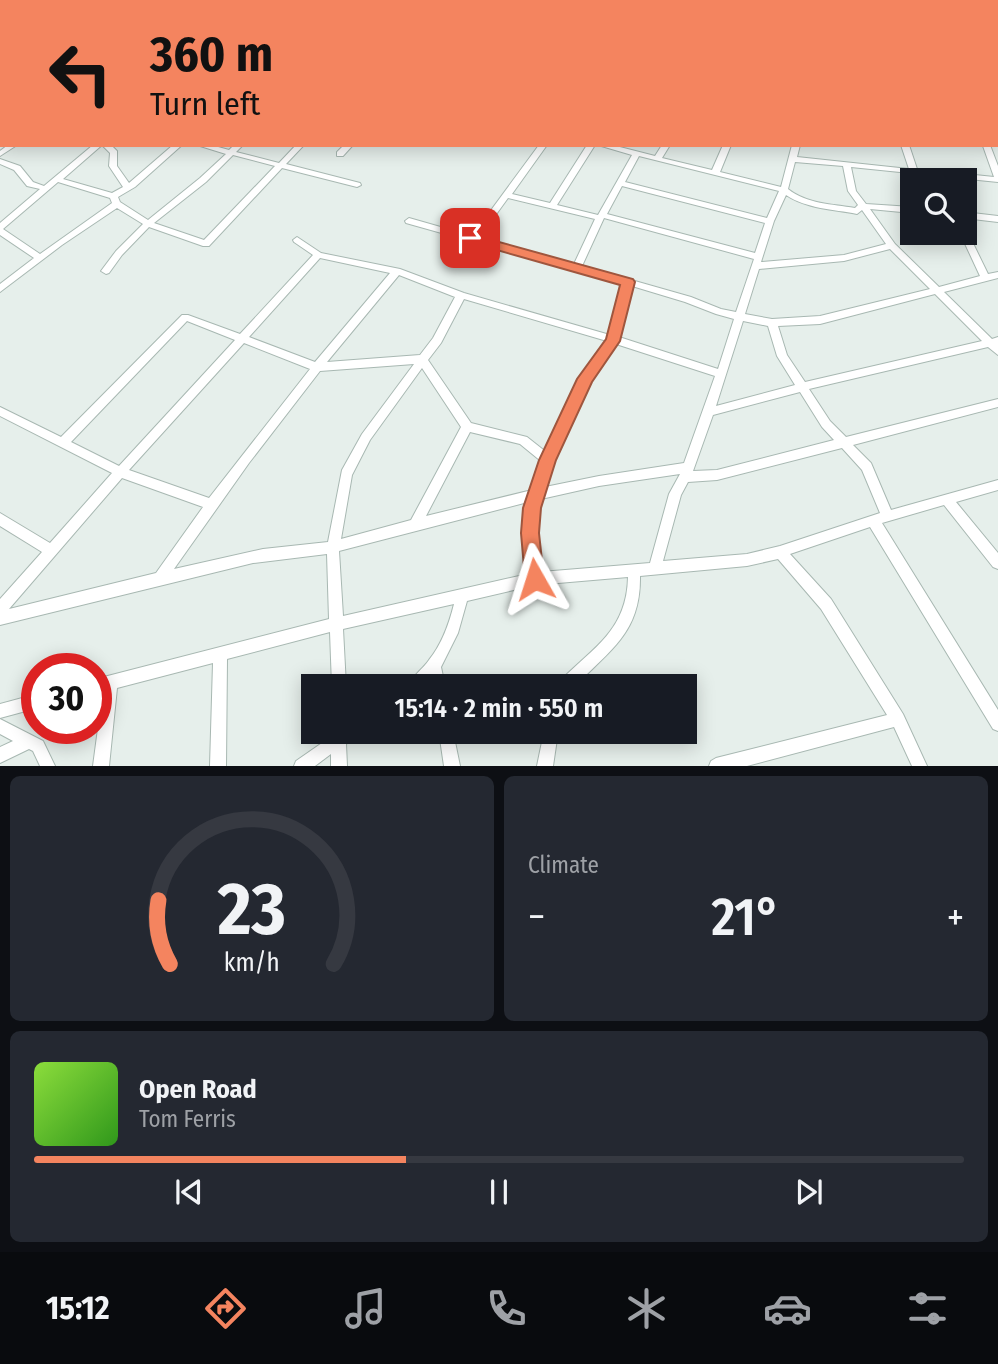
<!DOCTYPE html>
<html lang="en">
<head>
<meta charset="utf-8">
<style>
  body { margin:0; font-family:"Fira Sans Condensed",sans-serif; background:#242831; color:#f1f3f6; height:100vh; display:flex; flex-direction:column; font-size:26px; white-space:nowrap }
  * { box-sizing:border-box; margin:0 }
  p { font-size:23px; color:#9ea1a6 }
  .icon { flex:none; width:38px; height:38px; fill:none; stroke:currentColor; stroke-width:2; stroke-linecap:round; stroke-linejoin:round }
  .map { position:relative; height:766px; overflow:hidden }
  .drawer { display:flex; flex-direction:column; gap:10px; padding:10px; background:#0d0f14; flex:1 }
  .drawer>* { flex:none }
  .guide { position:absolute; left:0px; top:0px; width:999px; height:147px; box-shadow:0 4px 18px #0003; background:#f4845f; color:#111; overflow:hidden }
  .tools { position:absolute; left:900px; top:168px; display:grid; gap:14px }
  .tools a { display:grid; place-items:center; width:77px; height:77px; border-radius:0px; background:#171b24; box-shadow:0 4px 18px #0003; font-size:35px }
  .speed { position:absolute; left:21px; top:653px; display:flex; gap:14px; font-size:35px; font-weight:700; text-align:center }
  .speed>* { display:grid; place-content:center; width:91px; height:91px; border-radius:50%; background:#171b24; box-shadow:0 4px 18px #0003; line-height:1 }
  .speed .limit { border:10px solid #d22; background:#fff; color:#111 }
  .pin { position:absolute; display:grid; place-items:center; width:60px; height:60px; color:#fff; margin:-30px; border-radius:14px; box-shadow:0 4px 10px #0006 }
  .me { position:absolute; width:77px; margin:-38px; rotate:354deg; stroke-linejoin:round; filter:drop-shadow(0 0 5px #0008) }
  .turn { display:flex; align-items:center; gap:24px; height:147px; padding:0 35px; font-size:32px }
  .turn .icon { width:91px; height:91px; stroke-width:2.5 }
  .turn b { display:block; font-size:49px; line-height:60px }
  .big { font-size:52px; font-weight:600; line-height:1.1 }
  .drawer .widget { flex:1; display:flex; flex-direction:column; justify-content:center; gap:10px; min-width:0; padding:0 24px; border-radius:10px; background:#242831 }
  .drawer .dial { align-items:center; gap:0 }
  .dial svg { height:182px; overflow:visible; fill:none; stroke:#363941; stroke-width:7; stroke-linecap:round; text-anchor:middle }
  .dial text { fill:#f1f3f6; stroke:none }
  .song { display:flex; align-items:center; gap:21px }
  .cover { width:84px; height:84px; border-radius:10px; background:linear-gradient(135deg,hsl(90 70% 55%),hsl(110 70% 35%)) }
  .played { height:7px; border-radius:4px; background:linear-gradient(90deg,#f4845f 40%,#363941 40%) }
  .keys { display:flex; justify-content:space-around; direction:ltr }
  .heat { display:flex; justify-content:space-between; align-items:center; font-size:38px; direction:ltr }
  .drawer .tiles { flex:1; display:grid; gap:10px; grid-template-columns:1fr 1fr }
  .widget:last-child { grid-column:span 2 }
  .trip { position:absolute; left:301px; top:674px; width:396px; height:70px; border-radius:0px; background:#171b24; box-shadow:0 4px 18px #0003; font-weight:600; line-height:70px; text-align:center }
  .tabs { display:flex; height:112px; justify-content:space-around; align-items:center; background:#090b0e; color:#9ea1a6 }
  .tabs .icon { width:49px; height:49px }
  .tabs .active { color:#f4845f }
  .tabs b { font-size:32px; color:#f1f3f6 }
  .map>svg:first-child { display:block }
</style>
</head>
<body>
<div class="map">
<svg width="998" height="766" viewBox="0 0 998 766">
  <rect width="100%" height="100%" fill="#e6efeb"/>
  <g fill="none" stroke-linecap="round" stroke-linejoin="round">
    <defs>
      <g id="minor">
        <path d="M82,0H89L87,2H80Z"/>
        <path d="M131,0H138L136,2H129Z"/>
        <path d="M176,0H183L181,2H174Z"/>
        <path d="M206,0H212L211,2H204Z"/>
        <path d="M250,0H257L255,2H248Z"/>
        <path d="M296,0H303L301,2H294Z"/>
        <path d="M345,0H351L350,2H343Z"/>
        <path d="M393,0H399L398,2H391Z"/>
        <path d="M437,0H443L442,2H435Z"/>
        <path d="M514,0H520L519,2H512Z"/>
        <path d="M643,0L660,2H646Z"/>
        <path d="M671,0H677L676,2H670Z"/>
        <rect x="723" y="0" width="6" height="2"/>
        <path d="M771,0H777L776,2H770Z"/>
        <path d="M838,0L848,2H838Z"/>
        <path d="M935,0L952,2H938Z"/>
        <rect x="970" y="0" width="6" height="2"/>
        <path d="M0,2L2,3V7L0,6Z"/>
        <rect x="0" y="36" width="2" height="4"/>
        <path d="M2,48V53L0,54V49Z"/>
        <rect x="0" y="77" width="2" height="5"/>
        <rect x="0" y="112" width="2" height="5"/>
        <path d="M8,145H17L0,156V151Z"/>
        <path d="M93,145H102L63,179L112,193L123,187L109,166L110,153L102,145H111L117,151V166L129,183L173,145H182L135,187L118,197L120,202L148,220L200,178L226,154L197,145H211L229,150L234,145H243L236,152L279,163L296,145H304L286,164L360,183L361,185L357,187L282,168L209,246H203L149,227L122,255L109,273L106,274L101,271L116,251L143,224L117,208L62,245L0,292V284L34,258L0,235V223L40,189L27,186L14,170L0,164V159L20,166L33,182L44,186ZM233,155L275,166L204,240L154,223L206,182ZM58,182L110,198L112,203L40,254L3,229Z"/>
        <path d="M344,145H353L343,156H337V152Z"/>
        <path d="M539,145H547L512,194L550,203L587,145H595L557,205L598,215L632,155L598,145H612L655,156L662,145H670L662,158L712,170L723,145H731L720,172L781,187L792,145H800L797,157L909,169L901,145H909L917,169L994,177L983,146L990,145L998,166V182L851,167L856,191L866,204L912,207V213L870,209L895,244L939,287L980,276L960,233H964V230L967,231L988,274L998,272V278L944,292L992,339L998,337V355L988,347L809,389L830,421L846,437L998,399V407L853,445L871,463L891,510L998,480V490L956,502L998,553V569L993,567L944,505L882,523L998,710V731L993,729L870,527L790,554L831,599L903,714L927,766H912L894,727L747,766H709L711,761L716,758L887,715L821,609L778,559L747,566L640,576C641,632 611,649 575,686H558L560,681C594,647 627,630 628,577L535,585L467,601L458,633L441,667L445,686H431L430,681L425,686H408C412,676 423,669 429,660C442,644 449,624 454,604L343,629L346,686H332L330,632L227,659L226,766H210L213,663L117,688L109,766H93L103,691L96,693V679L329,619L327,554L253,563L0,625V599L42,552L0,526V513L50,543L112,473L0,416V407L61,437L182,315H188L240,334L313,255L294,242L293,240L297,237L321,253L400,269L464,293L610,335L623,284L406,223L405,221L409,218L472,236ZM639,156L779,191L767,218L625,182ZM795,162L843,166L848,191L858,205L855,208C832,204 807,204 788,189ZM622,186L765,223L755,253L607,214ZM786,195C807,209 833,209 857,214L862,210L886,244L844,255L761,262L774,221ZM508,198L595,219L574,264L479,238ZM604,218L754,259L736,312L721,309L691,297L582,266ZM890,249L930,289L820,316L772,319L745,314L759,269L844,261ZM320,258L390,273L315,362L249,337ZM399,275L455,297L433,338L420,355L327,362ZM632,286L685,302L716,314L734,319L718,369L619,337ZM935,294L982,341L805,382L787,355L778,326L820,324ZM464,299L607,341L581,376L546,452L527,437L471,423L428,360L441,343ZM187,321L235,340L119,466L71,442ZM743,321L768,326L777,356L795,385L716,406ZM244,343L310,369L209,498L129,470ZM616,344L715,376L684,463L599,476L545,487L554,460L589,381ZM414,364L362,434L342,470L328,542L263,549L174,569L249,463L320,371ZM422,368L461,427L411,520L341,539L352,475L370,440ZM800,392L822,427L834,440L717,470L693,471L713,415ZM470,432L520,444L542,462L532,490L426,516ZM842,448L862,470L880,513L780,546L747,554L663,561L681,495L688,482L717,480ZM680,474L669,494L650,563L541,572C538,548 533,523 541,499L599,486ZM122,478L203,507L156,573L9,609ZM528,502L524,533L528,574L343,616L339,551Z"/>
        <path d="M964,212L998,216V222L964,218Z"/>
        <path d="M37,694V708L0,718V704Z"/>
        <path d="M0,719L43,741L55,766H40L33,751L29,749L0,763V747L13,741L0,734Z"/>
        <path d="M333,732H358L356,737L346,744L347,766H331V754L315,766H294L296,761L332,736Z"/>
        <path d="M439,732H453L460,766H444Z"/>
        <path d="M544,732H558L553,766H537Z"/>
      </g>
    </defs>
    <use href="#minor" stroke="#a8b8b2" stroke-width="2"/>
    <use href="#minor" fill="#fff" fill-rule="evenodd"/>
  </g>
  <path fill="#f4845f" stroke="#9f563e" stroke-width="2" d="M470,234L633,279L635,282L620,341L592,382L556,460L541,508L539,533L544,579L542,586L535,589L528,586L525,579L521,533L523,508L539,460L577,379L606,339L620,285L465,241L463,238Z"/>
</svg>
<div class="tools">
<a><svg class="icon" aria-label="search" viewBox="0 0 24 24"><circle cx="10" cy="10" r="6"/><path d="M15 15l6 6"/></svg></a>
</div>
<div class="speed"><div class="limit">30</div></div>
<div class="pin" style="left:470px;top:238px;background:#d93025"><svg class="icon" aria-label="arrive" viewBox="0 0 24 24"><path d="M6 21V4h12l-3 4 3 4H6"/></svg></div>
<svg class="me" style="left:535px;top:579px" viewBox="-20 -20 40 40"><path d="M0-17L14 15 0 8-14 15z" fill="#f4845f" stroke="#fff" stroke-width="4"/></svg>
<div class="trip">15:14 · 2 min · 550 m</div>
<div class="guide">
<div class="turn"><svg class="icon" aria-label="left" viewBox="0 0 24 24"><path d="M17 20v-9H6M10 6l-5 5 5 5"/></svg><div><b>360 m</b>Turn left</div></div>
</div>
</div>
<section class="drawer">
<div class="tiles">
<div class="widget dial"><svg viewBox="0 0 100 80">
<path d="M14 69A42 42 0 1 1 86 69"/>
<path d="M14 69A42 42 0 0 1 9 41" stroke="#f4845f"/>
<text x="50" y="56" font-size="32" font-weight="700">23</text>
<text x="50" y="72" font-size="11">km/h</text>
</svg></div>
<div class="widget"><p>Climate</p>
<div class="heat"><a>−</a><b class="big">21°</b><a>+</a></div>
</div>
<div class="widget">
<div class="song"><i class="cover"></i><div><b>Open Road</b><p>Tom Ferris</p></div></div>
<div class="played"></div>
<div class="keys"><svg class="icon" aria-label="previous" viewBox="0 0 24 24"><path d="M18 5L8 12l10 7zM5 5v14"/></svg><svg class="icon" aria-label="pause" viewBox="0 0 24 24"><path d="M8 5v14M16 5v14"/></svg><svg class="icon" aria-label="next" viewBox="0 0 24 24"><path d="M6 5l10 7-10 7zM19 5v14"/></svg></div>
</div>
</div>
</section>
<nav class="tabs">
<b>15:12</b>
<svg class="icon active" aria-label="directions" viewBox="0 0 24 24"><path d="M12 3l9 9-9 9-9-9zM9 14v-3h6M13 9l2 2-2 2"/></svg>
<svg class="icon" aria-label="music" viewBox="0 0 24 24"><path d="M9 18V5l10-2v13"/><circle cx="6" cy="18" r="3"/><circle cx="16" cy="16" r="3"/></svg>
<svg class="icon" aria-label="phone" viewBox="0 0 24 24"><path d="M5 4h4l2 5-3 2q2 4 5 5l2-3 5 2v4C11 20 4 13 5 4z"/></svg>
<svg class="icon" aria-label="climate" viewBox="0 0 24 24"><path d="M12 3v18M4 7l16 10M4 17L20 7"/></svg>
<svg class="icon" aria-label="car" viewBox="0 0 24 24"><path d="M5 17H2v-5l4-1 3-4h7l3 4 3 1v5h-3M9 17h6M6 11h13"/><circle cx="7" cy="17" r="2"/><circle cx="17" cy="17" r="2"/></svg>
<svg class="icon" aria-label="filters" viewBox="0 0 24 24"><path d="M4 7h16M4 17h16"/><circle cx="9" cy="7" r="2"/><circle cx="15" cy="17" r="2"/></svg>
</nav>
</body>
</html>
